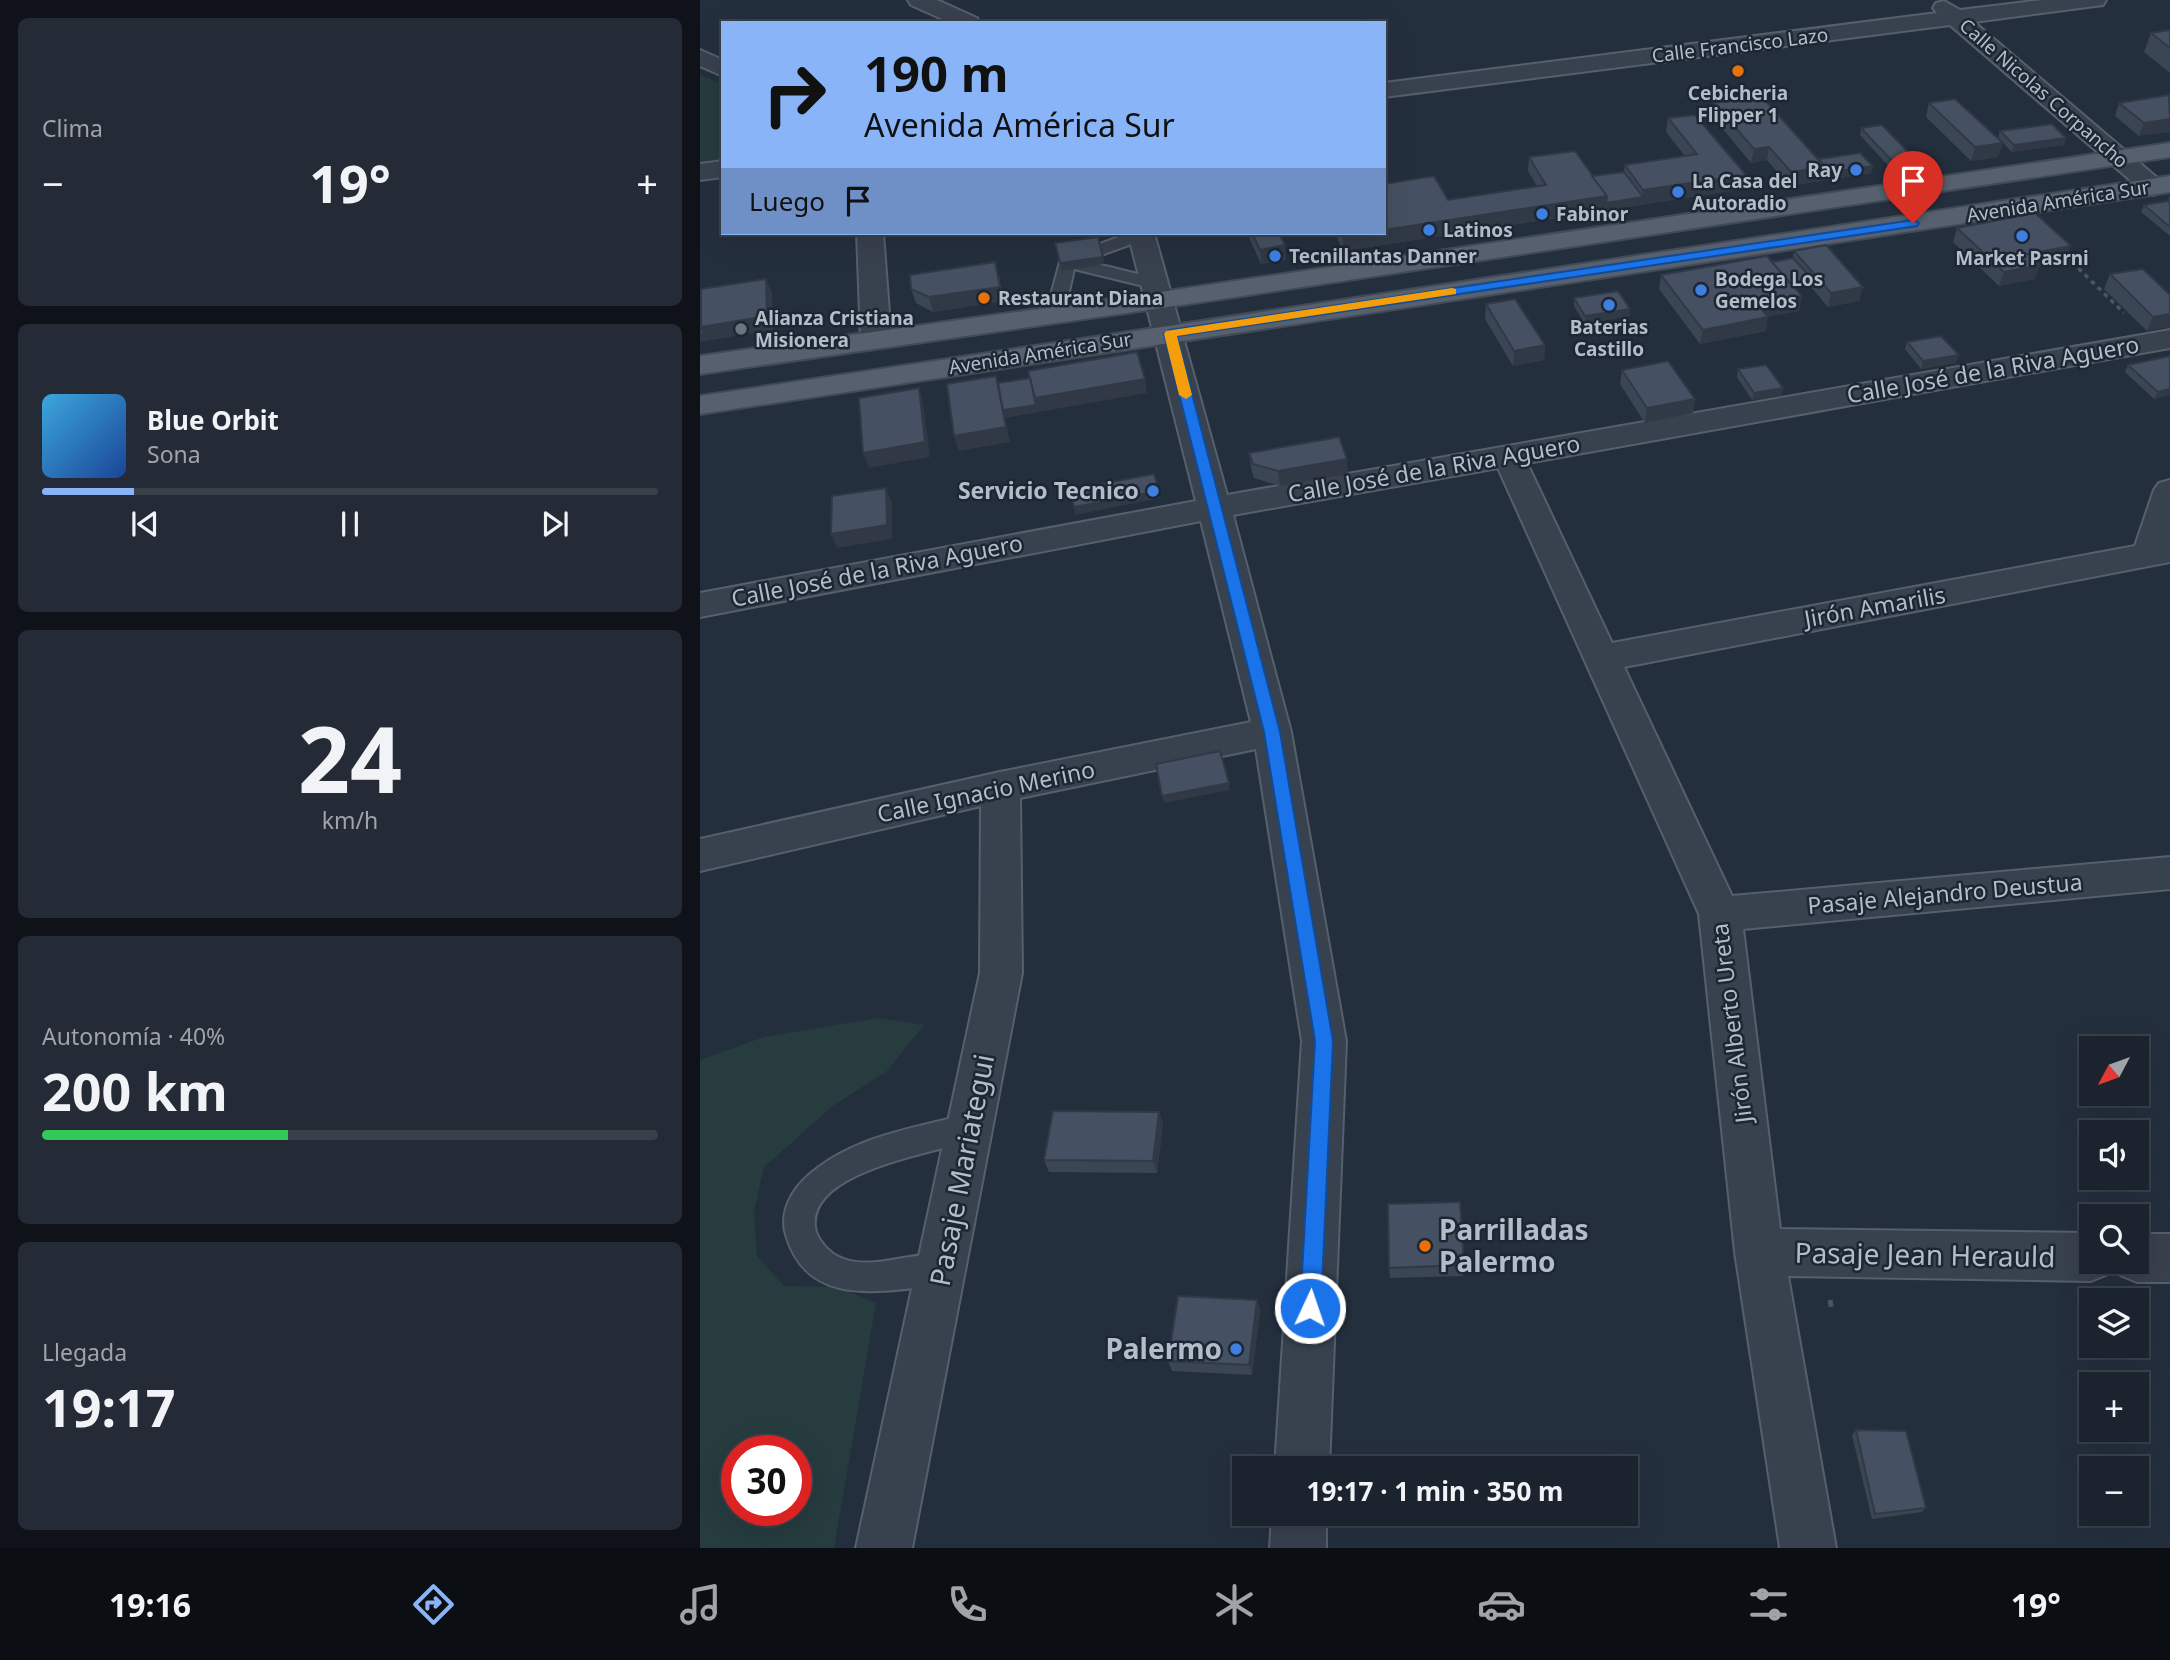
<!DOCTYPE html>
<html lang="es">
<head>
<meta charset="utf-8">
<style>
  body { margin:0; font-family:"Noto Sans",sans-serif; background:#242b36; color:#f1f3f6; height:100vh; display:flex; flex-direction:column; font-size:26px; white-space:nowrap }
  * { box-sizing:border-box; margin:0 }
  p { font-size:23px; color:#a0a4aa }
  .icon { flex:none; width:38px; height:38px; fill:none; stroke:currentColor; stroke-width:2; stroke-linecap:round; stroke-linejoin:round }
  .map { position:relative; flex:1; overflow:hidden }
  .drawer { display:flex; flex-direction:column; gap:18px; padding:18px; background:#0f1319; width:700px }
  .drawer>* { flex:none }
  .hud { position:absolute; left:21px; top:21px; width:665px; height:214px; border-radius:0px; box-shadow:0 7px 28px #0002,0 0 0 2px #39404a; background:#8ab4f8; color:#111; overflow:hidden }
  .needle { width:46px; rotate:229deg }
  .fabs { position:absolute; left:1379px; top:1036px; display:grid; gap:14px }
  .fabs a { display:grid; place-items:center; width:70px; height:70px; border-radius:0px; background:#1b232e; box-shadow:0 7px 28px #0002,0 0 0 2px #39404a; font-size:35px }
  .speed { position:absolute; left:21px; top:1435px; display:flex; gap:14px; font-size:35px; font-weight:700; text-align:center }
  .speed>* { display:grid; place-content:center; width:91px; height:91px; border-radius:50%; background:#1b232e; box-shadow:0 7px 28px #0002,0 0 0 2px #39404a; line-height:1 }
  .speed .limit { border:10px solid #d22; background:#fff; color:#111 }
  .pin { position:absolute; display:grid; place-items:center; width:60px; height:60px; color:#fff; margin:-72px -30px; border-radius:50% 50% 50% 0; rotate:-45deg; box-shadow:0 0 7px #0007 }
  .pin .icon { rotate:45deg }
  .me { position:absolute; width:77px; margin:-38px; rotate:3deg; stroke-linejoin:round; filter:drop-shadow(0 0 5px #0008) }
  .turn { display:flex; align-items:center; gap:24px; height:147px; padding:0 28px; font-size:32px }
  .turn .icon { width:91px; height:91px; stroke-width:2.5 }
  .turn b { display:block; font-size:49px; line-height:60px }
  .then { display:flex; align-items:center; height:66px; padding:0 28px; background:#0003; gap:14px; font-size:26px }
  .big { font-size:52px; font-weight:700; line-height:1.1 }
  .drawer .card { flex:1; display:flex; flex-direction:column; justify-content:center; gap:10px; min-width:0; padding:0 24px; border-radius:10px; background:#242b36 }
  .drawer .dial { align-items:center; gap:0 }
  .dial b { font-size:91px; line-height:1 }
  .song { display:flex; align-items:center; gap:21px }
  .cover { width:84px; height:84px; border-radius:10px; background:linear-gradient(135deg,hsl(200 70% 55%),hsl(220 70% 35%)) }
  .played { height:7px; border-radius:4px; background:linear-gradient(90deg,#8ab4f8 15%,#39404a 15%) }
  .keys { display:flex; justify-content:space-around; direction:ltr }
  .heat { display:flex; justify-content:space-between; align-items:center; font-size:38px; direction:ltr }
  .charge { height:10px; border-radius:5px; background:linear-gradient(90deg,#34c759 40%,#39404a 0) }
  .trip { position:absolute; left:532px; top:1456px; width:406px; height:70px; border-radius:0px; background:#1b232e; box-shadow:0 7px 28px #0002,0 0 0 2px #39404a; font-weight:700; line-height:70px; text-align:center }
  .dock { display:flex; height:112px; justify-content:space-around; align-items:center; background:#0b0e12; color:#a0a4aa }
  .dock .icon { width:49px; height:49px }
  .dock .active { color:#8ab4f8 }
  .dock b { font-size:32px; color:#f1f3f6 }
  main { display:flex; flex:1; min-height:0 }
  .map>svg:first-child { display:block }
</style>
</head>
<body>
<main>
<section class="drawer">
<div class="card"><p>Clima</p>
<div class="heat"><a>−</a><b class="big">19°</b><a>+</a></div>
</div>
<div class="card">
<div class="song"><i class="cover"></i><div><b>Blue Orbit</b><p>Sona</p></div></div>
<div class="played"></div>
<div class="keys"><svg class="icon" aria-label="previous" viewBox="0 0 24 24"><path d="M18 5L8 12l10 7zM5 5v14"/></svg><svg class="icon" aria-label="pause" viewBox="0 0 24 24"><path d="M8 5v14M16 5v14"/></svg><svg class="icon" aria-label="next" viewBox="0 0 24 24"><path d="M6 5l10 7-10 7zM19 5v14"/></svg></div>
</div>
<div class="card dial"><b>24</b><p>km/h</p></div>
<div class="card"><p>Autonomía · 40%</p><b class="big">200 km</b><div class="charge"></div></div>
<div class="card"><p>Llegada</p><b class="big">19:17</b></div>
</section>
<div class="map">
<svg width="1470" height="1548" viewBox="0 0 1470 1548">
  <rect width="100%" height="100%" fill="#242f3e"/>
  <g fill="#263c3f" fill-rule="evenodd">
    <path d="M0,74L23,85V161L0,163Z"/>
    <path d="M177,1018L224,1025L186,1072L134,1105L64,1167L54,1211L57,1256L84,1286L138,1287L176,1303L134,1548H0V1060L64,1037ZM37,1451H96V1510H37Z"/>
  </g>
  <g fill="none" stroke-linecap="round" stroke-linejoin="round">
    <defs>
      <g id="service">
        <path d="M430,233L451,234L448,238L385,261L462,280L465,284L462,288L456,289L374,269L364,314L355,319L349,318L346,314L361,258Z"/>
        <path d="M269,1114L279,1118L284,1128L279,1138C242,1152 108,1169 115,1227C116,1239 130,1254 141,1258C177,1273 219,1245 253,1259L258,1270L253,1281L242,1285C184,1290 108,1310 86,1235C79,1212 92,1189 110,1174C155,1136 214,1128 269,1114Z"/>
      </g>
      <g id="minor">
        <path d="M208,0H237L277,18L280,23H251L211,5Z"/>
        <path d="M1343,0H1406L1403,5L1395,6L1274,22L1462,182L1466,187L1462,192L1453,195L1444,192L1250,25L684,97V83L1237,13L1233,8L1236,3L1244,1L1260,10Z"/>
        <path d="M0,50L23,60V76L0,66Z"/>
        <path d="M23,161V177L0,180V164Z"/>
        <path d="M157,233H183L191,339L186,345L176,348L166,345L161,339Z"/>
        <path d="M428,233H454L527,495L1470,330V348L827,463L912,643L1435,546L1454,490L1459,483L1470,480V562L924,667L1032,896L1470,857V889L1043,929L1080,1229L1391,1233V1262H1413L1408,1274L1391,1281L1088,1276L1136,1548H1080L1035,1252L999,914L798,468L533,515L591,732L646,1041L629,1468H575L602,1041L556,749L320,798L322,973L212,1548H156L280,973L281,806L0,871V839L300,772L551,722L501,521L0,617V593L496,501Z"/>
        <path d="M1437,1234H1470V1282H1437L1420,1275L1414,1262H1437Z"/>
        <path d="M572,1514H626V1548H570Z"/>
      </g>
      <g id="primary">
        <path d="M1470,143V157L461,308L0,374V356L461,292Z"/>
        <path d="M1470,176V192L0,414V396Z"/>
      </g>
    </defs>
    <use href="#service" stroke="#565f6c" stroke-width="4"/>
    <use href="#minor" stroke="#565f6c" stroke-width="4"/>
    <use href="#primary" stroke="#414a57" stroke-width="4"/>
    <path stroke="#44595c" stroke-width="2.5" stroke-dasharray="3.5 3.5" stroke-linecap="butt" d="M1363,253L1374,264"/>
    <path stroke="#44595c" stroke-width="3.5" stroke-dasharray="4.5 4.5" stroke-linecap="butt" d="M1372,262L1424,313"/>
    <path stroke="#44595c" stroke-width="5" stroke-dasharray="7 7" stroke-linecap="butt" d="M1130,1300L1132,1312"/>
    <use href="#service" fill="#38414e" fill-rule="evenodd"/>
    <use href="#minor" fill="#38414e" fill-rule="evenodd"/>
    <use href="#primary" fill="#56606e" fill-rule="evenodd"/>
  </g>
  <g fill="#3b4654">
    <path d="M1470,30V73L1444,52L1451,33Z"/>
    <path d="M1470,96L1439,136L1415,116L1419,103Z"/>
    <path d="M1014,103L1119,159L1171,173L1089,186L1067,160L1051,163L1012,116Z"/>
    <path d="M1229,103L1303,143L1298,157L1271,161L1226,117Z"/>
    <path d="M968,118L1046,175L1043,189L643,251L635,233H684L837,186L828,171L829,157L892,176L924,172L925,165L985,156L966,132Z"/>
    <path d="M1161,128L1217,161L1216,168L1193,171L1160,135Z"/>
    <path d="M1300,131L1364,145L1312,152L1298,138Z"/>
    <path d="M1470,195V236L1441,212L1444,205L1468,201Z"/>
    <path d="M1257,228L1366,260L1340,265L1335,279L1299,286L1253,242Z"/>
    <path d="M547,233H579L585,245L586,260L561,264Z"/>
    <path d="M1094,251L1163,287L1159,301L1128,307L1110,286L1095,289L1099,311L1068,316L1066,331L1000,344L959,289L961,275L1072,262L1093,258Z"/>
    <path d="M1410,274L1470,295L1447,331L1404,289Z"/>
    <path d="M299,276L304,301L233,312L216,303L211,289Z"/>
    <path d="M874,298L930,316L885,324L874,306Z"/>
    <path d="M786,304L845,345L844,360L813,366L785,319Z"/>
    <path d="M1207,342L1256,363L1221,369L1205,349Z"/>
    <path d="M1470,356V395L1454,399L1425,372L1428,365Z"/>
    <path d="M1038,369L1083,388L1081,396L1052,400L1037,377Z"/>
    <path d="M922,370L995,399L993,413L945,423L920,384Z"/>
    <path d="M549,453L648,474L580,486L554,478L551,468Z"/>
    <path d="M459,1112L463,1124L457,1173L349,1172L344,1160Z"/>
    <path d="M764,1265L763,1276L690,1278L689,1268Z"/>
    <path d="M557,1300L560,1311L552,1375L472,1371L468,1361Z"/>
    <path d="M1156,1430L1226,1508L1222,1512L1172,1519L1152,1435Z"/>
  </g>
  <g fill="#303945">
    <path d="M1470,119V132L1439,136L1444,123Z"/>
    <path d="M1366,138L1364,145L1312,152L1314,145Z"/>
    <path d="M1303,143L1298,157L1271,161L1275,147Z"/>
    <path d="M1069,147L1067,160L1051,163L1054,149Z"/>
    <path d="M1217,161L1216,168L1193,171L1195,164Z"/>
    <path d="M1173,166L1171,173L1089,186L1091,172L1125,167Z"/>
    <path d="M1046,175L1043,189L905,210L906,203L943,197V190Z"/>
    <path d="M907,196L905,210L643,251V237L670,233H684V230Z"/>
    <path d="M585,245L586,260L561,264L560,250Z"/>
    <path d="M1371,246L1366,260L1323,268L1328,254Z"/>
    <path d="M403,257L404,264L362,271L360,263Z"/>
    <path d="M295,262L304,301L233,312L229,297Z"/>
    <path d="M1340,265L1335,279L1299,286L1304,272Z"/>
    <path d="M66,279L72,293L73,330L0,342L1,327Z"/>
    <path d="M1112,279L1111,286L1082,291L1084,284Z"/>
    <path d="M1163,287L1159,301L1128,307L1131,293Z"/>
    <path d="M1102,296L1099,311L1056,319L1058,305Z"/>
    <path d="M930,309V316L885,324V316Z"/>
    <path d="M1470,314V327L1447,331L1453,317Z"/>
    <path d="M1068,317L1066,331L1000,344L1003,330Z"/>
    <path d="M845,345L844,360L813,366L814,351Z"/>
    <path d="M1259,355L1256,363L1221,369L1223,361Z"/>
    <path d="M296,376L300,390L330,378L445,379L447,393L305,418L310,442L259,451L254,436Z"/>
    <path d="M219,388L223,403L230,457L169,468L163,453Z"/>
    <path d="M1083,388L1081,396L1052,400L1054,393Z"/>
    <path d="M1470,389V395L1454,399L1458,392Z"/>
    <path d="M995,399L993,413L945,423L947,408Z"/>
    <path d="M647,459L648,474L580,486L578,471Z"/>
    <path d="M186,488L192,503V539L137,548L131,534Z"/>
    <path d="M459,491L460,498L375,515L374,507Z"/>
    <path d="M529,783L530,790L464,803L462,796Z"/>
    <path d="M459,1112L463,1124L457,1173L453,1161Z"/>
    <path d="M557,1300L560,1311L552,1375L549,1365Z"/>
  </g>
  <g fill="#455162" stroke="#303945" stroke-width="2">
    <path d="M1470,30V48L1451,33Z"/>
    <path d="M1469,95L1470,119L1444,123L1419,103Z"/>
    <path d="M1061,96L1125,167L1091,172L1069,147L1054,149L1014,103Z"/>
    <path d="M1255,99L1303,143L1275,147L1229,103Z"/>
    <path d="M995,115L1046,175L943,190L925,165L997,154L968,118Z"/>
    <path d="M1352,124L1366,138L1314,145L1300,131Z"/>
    <path d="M1182,125L1217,161L1195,164L1161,128Z"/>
    <path d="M875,151L907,196L684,230V184L734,176L748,200L846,185L829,157Z"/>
    <path d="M1160,153L1173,166L1124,173L1125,167L1119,159Z"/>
    <path d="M924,172L943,197L906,203L907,196L892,176Z"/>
    <path d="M1468,201L1470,203V227L1444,205Z"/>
    <path d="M1335,213L1371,246L1328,254L1340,265L1304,272L1257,228Z"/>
    <path d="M552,233H579L585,245L560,250Z"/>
    <path d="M641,233H670L643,237Z"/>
    <path d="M398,237L403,257L360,263L355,243Z"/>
    <path d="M1126,245L1163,287L1131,293L1094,251Z"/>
    <path d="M1067,256L1102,296L1058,305L1068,317L1003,330L961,275Z"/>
    <path d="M1093,258L1112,279L1090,283L1072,262Z"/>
    <path d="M295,262L300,287L229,297L211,289L210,275Z"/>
    <path d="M1443,269L1470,295V314L1453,317L1410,274Z"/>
    <path d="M66,279L67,316L1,327V289Z"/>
    <path d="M918,291L930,309L885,316L874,298Z"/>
    <path d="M815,299L845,345L814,351L786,304Z"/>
    <path d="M0,308H1V327L4,334H0Z"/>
    <path d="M1241,336L1259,355L1223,361L1207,342Z"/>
    <path d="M437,352L445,379L335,398L328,371Z"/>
    <path d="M1470,356V389L1458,392L1428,365Z"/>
    <path d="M968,361L995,399L947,408L922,370Z"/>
    <path d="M1066,365L1083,388L1054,393L1038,369Z"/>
    <path d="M296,376L306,427L254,436L247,384Z"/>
    <path d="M330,378L336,405L303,410L298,383Z"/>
    <path d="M219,388L225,442L163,453L159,398Z"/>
    <path d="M639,437L647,459L578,471L553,464L549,453Z"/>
    <path d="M454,474L459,491L374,507L370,490Z"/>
    <path d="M186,488L187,525L131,534L132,496Z"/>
    <path d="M520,751L529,783L462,796L456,764Z"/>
    <path d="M353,1111L459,1112L453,1161L344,1160Z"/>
    <path d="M760,1202L764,1265L689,1268L688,1204Z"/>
    <path d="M478,1296L557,1300L549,1365L468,1361Z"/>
    <path d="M1156,1430L1206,1431L1226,1508L1175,1514Z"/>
  </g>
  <path fill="#1a73e8" stroke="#114b97" stroke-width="2" d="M1213,220L1219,223L1217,226L477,336L580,732L633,1041L621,1308L618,1315L610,1318L603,1315L600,1308L615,1041L564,732L464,334L470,330Z"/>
  <path fill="#f59e0b" d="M752,288L756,289V294L477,336L492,395L486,399L479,395L464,334L466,331Z"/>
  <g fill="#e8710a" stroke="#1d2633" stroke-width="2.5">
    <circle cx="1038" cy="71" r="7"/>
    <circle cx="284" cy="298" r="7"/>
    <circle cx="725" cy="1246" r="7"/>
  </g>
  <g fill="#3f7fe0" stroke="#1d2633" stroke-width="2.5">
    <circle cx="1156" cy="170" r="7"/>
    <circle cx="978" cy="192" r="7"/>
    <circle cx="842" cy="214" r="7"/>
    <circle cx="729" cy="230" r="7"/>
    <circle cx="1322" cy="236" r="7"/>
    <circle cx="575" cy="256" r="7"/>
    <circle cx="1001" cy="290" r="7"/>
    <circle cx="909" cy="305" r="7"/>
    <circle cx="453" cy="491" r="7"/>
    <circle cx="536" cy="1349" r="7"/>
  </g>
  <circle fill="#6b7280" stroke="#1d2633" stroke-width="2.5" cx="41" cy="329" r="7"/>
  <g text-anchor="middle" stroke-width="5" stroke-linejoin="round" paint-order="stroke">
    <g font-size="19" fill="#b4bcc9" stroke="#1d2633">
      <text transform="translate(1040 45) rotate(-7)" y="7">Calle Francisco Lazo</text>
      <text transform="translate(1344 93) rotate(41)" y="7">Calle Nicolas Corpancho</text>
      <text transform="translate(1358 201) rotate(-9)" y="7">Avenida América Sur</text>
      <text transform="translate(340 353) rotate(-9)" y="7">Avenida América Sur</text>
    </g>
    <g font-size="19" font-weight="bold" fill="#b4bcc9" stroke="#1d2633" text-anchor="start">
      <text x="1038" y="100" text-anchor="middle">Cebicheria<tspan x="1038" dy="22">Flipper 1</tspan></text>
      <text x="1142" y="177" text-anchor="end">Ray</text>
      <text x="992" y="188">La Casa del<tspan x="992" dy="22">Autoradio</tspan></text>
      <text x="856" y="221">Fabinor</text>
      <text x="743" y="237">Latinos</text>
      <text x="589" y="263">Tecnillantas Danner</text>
      <text x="1322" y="265" text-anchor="middle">Market Pasrni</text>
      <text x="1015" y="286">Bodega Los<tspan x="1015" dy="22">Gemelos</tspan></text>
      <text x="298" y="305">Restaurant Diana</text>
      <text x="55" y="325">Alianza Cristiana<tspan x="55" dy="22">Misionera</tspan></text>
      <text x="909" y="334" text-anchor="middle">Baterias<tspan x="909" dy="22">Castillo</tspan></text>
    </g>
    <g font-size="23" fill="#b4bcc9" stroke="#1d2633">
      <text transform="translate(1293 370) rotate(-10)" y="8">Calle José de la Riva Aguero</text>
      <text transform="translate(734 469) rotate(-10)" y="8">Calle José de la Riva Aguero</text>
      <text transform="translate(177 571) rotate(-11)" y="8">Calle José de la Riva Aguero</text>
      <text transform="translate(1175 607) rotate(-10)" y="8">Jirón Amarilis</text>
      <text transform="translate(286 792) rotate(-12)" y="8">Calle Ignacio Merino</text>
      <text transform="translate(1245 894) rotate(-5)" y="8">Pasaje Alejandro Deustua</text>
      <text transform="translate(1032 1023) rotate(-97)" y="8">Jirón Alberto Ureta</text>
    </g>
    <g font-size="23" font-weight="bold" fill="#b4bcc9" stroke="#1d2633" text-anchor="end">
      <text x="439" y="499">Servicio Tecnico</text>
    </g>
    <g font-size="28" fill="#b4bcc9" stroke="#1d2633">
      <text transform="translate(262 1170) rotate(-79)" y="10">Pasaje Mariategui</text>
      <text transform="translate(1225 1255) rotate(1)" y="10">Pasaje Jean Herauld</text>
    </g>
    <g font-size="28" font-weight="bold" fill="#b4bcc9" stroke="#1d2633" text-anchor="start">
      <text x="739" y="1240">Parrilladas<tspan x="739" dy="32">Palermo</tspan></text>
      <text x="522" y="1359" text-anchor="end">Palermo</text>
    </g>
  </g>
</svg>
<div class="fabs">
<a><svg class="needle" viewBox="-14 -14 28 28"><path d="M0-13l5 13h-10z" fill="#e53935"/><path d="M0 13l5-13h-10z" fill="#a0a4aa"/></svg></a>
<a><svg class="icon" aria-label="sound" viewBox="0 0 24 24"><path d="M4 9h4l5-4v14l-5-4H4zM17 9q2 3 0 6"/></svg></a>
<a><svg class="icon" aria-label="search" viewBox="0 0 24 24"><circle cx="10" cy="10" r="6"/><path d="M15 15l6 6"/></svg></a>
<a><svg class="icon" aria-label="layers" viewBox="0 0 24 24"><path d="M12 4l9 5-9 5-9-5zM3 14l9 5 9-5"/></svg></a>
<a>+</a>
<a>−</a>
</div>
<div class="speed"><div class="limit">30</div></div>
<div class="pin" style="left:1213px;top:223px;background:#d93025"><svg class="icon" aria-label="arrive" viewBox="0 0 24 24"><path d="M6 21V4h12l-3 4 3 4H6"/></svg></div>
<svg class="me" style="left:610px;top:1308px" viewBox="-20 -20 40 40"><circle r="17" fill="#1a73e8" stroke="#fff" stroke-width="3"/><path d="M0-11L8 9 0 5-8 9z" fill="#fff"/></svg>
<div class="trip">19:17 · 1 min · 350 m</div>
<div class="hud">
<div class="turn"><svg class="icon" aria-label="right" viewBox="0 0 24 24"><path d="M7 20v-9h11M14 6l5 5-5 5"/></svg><div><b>190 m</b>Avenida América Sur</div></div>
<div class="then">Luego<svg class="icon" aria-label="arrive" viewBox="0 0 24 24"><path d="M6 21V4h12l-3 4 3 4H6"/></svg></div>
</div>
</div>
</main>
<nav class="dock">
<b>19:16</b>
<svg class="icon active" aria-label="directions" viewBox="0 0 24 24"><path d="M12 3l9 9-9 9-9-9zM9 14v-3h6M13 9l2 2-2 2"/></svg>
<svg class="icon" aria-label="music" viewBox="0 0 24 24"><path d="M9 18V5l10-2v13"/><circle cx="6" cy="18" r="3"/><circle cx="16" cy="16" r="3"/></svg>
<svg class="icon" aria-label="phone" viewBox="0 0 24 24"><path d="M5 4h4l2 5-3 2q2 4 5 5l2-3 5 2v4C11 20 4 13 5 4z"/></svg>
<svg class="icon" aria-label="climate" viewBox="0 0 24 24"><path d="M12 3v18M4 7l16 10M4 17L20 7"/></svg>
<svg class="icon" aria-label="car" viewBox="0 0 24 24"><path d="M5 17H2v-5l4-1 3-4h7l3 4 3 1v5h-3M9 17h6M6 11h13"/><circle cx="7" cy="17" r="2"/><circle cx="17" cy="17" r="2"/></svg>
<svg class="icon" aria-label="filters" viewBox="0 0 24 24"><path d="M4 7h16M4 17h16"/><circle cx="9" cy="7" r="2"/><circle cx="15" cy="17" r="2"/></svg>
<b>19°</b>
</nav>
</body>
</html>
